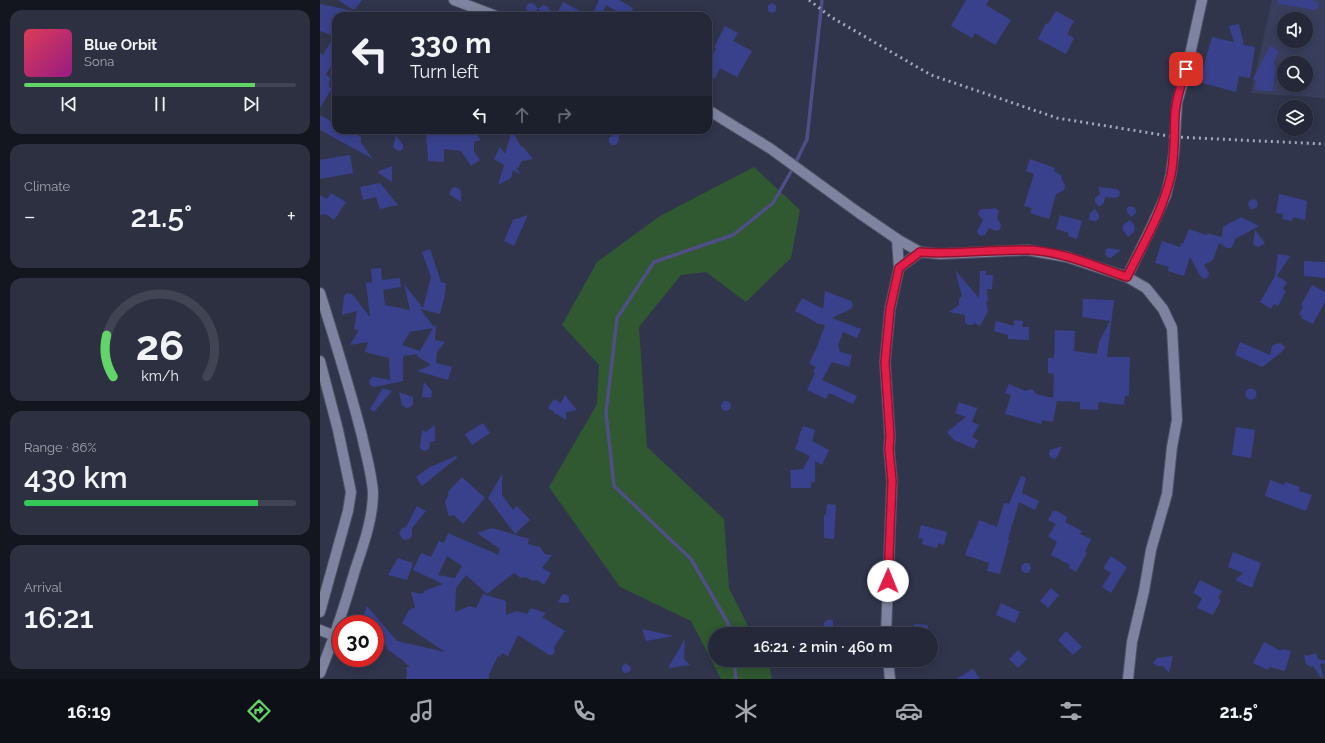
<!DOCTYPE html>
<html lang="en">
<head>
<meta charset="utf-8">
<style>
  body { margin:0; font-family:Raleway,sans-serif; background:#2c3041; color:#f1f3f6; height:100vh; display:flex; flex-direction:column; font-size:15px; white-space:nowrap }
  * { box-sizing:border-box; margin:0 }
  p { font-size:13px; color:#a3a6ae }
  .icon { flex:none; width:22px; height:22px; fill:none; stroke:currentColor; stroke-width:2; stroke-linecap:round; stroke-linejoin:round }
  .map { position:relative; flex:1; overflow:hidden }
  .panel { display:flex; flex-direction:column; gap:10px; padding:10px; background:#14161f; width:320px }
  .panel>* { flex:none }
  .guide { position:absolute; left:12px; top:12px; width:380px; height:122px; border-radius:12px; box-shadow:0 2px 10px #0003,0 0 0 1px #414453; background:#242839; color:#f1f3f6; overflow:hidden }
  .controls { position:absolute; left:957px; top:12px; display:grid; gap:8px }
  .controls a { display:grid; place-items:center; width:36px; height:36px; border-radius:50%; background:#242839; box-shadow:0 2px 10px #0003,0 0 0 1px #414453; font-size:20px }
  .speed { position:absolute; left:12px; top:615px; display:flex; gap:8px; font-size:20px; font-weight:700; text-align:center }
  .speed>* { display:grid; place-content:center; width:52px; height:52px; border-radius:50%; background:#242839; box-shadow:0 2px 10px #0003,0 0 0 1px #414453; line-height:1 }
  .speed .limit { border:6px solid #d22; background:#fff; color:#111 }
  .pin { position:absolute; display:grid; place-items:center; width:34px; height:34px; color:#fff; margin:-17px; border-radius:8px; box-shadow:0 2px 6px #0006 }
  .me { position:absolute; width:44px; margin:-22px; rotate:1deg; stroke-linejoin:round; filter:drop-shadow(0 0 3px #0008) }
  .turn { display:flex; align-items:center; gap:14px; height:84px; padding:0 12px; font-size:18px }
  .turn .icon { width:52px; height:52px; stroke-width:2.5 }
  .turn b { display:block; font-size:28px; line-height:34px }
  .lanes { display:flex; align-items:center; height:38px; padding:0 12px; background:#0003; justify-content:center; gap:20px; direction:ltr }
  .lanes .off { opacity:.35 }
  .big { font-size:30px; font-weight:600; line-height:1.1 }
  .panel .tile { flex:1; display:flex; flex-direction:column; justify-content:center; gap:6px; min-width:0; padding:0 14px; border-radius:12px; background:#2c3041 }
  .panel .dial { align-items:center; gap:0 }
  .dial svg { height:104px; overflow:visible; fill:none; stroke:#414453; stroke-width:7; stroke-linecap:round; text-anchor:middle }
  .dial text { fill:#f1f3f6; stroke:none }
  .song { display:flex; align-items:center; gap:12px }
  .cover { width:48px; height:48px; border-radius:6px; background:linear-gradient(135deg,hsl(350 70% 55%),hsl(310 70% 35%)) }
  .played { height:4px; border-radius:2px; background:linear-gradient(90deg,#63d468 85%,#414453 85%) }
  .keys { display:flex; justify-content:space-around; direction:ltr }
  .heat { display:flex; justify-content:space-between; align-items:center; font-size:22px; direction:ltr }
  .charge { height:6px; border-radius:3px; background:linear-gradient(90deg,#34c759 86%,#414453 0) }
  .trip { position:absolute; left:388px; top:627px; width:230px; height:40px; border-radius:20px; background:#242839; box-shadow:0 2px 10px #0003,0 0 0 1px #414453; font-weight:600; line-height:40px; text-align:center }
  .tab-bar { display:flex; height:64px; justify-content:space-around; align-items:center; background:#0e1017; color:#a3a6ae }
  .tab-bar .icon { width:28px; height:28px }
  .tab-bar .current { color:#63d468 }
  .tab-bar b { font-size:18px; color:#f1f3f6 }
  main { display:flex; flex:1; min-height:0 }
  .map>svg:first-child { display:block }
</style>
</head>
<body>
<main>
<section class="panel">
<div class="tile">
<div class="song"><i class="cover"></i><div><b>Blue Orbit</b><p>Sona</p></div></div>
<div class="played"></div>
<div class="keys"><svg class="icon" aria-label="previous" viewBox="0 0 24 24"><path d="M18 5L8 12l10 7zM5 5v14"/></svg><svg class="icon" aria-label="pause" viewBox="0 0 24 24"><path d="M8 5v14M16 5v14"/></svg><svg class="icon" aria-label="next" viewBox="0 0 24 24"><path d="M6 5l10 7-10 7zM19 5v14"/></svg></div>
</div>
<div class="tile"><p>Climate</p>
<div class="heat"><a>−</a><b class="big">21.5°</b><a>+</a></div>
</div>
<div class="tile dial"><svg viewBox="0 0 100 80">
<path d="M14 69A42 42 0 1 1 86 69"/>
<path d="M14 69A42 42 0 0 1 9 37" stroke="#63d468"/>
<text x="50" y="56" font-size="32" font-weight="700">26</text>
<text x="50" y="72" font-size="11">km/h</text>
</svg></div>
<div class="tile"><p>Range · 86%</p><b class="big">430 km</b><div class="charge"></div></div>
<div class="tile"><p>Arrival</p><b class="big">16:21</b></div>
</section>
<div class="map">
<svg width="1005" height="679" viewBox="0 0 1005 679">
  <rect width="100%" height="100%" fill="#30354c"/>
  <path fill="#383e5c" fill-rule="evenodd" d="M952,0H1005V98L931,93ZM964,19H986V41H964ZM964,63H986V85H964Z"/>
  <path fill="#305831" d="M434,167L480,210L471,258L426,302L386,272L361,275L319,327L327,447L404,519L409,588L432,634H395V660H445L450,669L452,679H401L371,621L300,587L229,487L277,404L279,365L242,325L277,262L340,216Z"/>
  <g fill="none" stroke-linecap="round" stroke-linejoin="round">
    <g stroke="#504e86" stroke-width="3.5">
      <path d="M410,634L408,623L371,559L294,486L286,413L297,318L334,262L413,235L453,203L472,170L487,139L502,0"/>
      <path d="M414,660L416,679"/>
    </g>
  </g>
  <g fill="#39418d" fill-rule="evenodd">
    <path d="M18,0H42L35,9H32Z"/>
    <path d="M277,0H299L313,8L309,16H305L286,5L281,16H271L279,1Z"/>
    <path d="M646,0H669L666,5L691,20L675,45L655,33L652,38L631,26Z"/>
    <path d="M958,0H989L999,2L998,8L995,10L958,4Z"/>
    <path d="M243,2L269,16H246L238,12Z"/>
    <path d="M210,3L214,4L218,9L212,13L209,12L206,9L207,5Z"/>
    <circle cx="452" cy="8" r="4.5"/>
    <path d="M0,4L38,12L37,16H16V58L6,74L10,78L9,87L12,88L0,108V53L3,55L14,36L0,31Z"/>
    <path d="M223,5L227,6L231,11L226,15L222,14L218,9Z"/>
    <path d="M736,11L754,21L747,34L754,38L746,54L718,39L726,23L728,24Z"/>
    <path d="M919,24L924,45L935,47L930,78L919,76L916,92L879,82L892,37L914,42L909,26Z"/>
    <path d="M405,26L418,33L413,41L432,51L417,77L400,68L395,79L388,76V64L396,48L394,47Z"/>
    <path d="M950,46L959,51L954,62L955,67L953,91L935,90L936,80L933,79Z"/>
    <path d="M0,115L16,124V130H28L41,137V143L53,159L0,130Z"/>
    <path d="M107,130H153L161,140L154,142V151L160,160L151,166L141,151L124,149V162L108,161L107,143H106Z"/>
    <path d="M192,130L201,147L202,146L213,159L202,161L198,168L195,166L201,175L193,170L191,178L178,185L184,165L174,159L180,147L185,154Z"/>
    <path d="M300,130L298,143L295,145H291L289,142V138Z"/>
    <path d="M76,135L83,145V149L80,151L76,150L73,147Z"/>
    <path d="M30,155L33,173L0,179V160Z"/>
    <path d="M710,159L735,168L734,171L742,176L741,178L745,186L744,190L736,194L729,219L710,213L712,208L704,206L714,174L706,171Z"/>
    <path d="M72,166V182L57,172Z"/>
    <path d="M60,183L78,205L60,209L56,197L43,200L40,187Z"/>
    <path d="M135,187L138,188L141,191V202L129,194L132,188Z"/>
    <path d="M778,187L797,189L800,192L799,196L796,198L785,197L784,203L779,207L775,202V198L780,194Z"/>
    <path d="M11,193L26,202L14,220L6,214L0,215V195L7,199Z"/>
    <path d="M959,194L987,201L985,220L973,217L972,221L962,219L963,214L956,213Z"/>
    <path d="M933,199L936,200L938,203L937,207L931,210L928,204L929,201Z"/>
    <path d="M810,206L814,207L816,210V213L811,217L807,212V208Z"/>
    <path d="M674,208L677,209L679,212L677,218L681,225L680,229L677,231L669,228L665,235L661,236L658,234L657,231L663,220L658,214L659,211L662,209H670Z"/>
    <path d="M775,209L779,215V218L776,221L769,220L770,213Z"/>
    <path d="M208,215L194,246L184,241L193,220Z"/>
    <path d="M740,215L762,221L757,239L748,236L749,233L736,229Z"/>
    <path d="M921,217L939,226L915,239L913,245L911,248H907L899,243L893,260L884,265L889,273L888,277L884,279L881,277L870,257L864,276L848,271L849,267L835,263L842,241L860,247L861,243L863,244L869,229L886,235H888L886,233L902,237L903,227Z"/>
    <path d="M810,220L815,227L814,232L808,237L803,230V225Z"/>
    <path d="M935,230L945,243L939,247L935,246L933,243Z"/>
    <path d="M788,248L801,250L791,258L787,257L785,254L786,250Z"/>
    <path d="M110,249L121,282L126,283L125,294L120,314L100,309L114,327L116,324L115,340L125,342L117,352L116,363L132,367L128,380L97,371L111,365L97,356L98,354L83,356V381L54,387L50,385L49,381L51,378L54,377L70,380L69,358L45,352L48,342L30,345L39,330L34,329L37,311L22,315L24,296L27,293L32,294L50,317L46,283L52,282L51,269L61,268L62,280L80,278L81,287L63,290L65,305L90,310L84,284L103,308L111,277L102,252ZM113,328L100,351L82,345L90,332Z"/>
    <path d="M958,254L970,256L957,276L967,282L963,289L966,291L958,306L954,304L951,309L940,302L955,276Z"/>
    <path d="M984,261L1005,262V278L984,276Z"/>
    <path d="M635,270L659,298L660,271H666V275H673L672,289H667L668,300L666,302L668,311L660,326L655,323L652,325H648L645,322V315L629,312L639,305V299L642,296Z"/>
    <path d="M992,285L1005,292V302L993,324L981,318L982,316L979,314L983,307L981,305Z"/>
    <path d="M505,291L531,301L533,305L531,309L512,318L541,329L537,338L523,332L518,345L520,352L532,355L529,367L512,362L502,380L537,396L533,404L509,393L506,399L487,390L495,373L493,372L496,367L489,364L497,347L505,325L495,323L496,322L475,311L482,298L503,309Z"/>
    <path d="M763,299L794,300L787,357H810L809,396H805L804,405L778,402V410L760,409V402L737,401L733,422L722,420L721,424L685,414L691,395L685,393L689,384L705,391L712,389L715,392L716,394L733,398L734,374L728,373V358H734L735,330L755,331L754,351L777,354L779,342L790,321L762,317Z"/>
    <path d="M694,320L703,321L702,327H709V340L688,339V335L674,331L676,321L694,326Z"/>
    <path d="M920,342L950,355L952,346L956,344L961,343L965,347L962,352L942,367L915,355Z"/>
    <path d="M104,382L112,391L111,398L102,397Z"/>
    <path d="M63,388L72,391L54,412L50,409Z"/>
    <circle cx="931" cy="394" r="5.5"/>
    <path d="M79,392L93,397V404L91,407L86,408L82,405Z"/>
    <path d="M245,395L257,410L246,412V420L237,414H234L235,413L228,408L234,399L241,403Z"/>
    <circle cx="406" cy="406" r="5"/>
    <path d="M639,402L656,408L658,406L652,422L659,425L652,437L658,440L654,449L637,441L636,442L627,432L646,417L635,413Z"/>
    <path d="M163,423L170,433L152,445L145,434Z"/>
    <path d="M115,425V441L110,442L109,449L106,451L102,450L100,447L102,430L106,432Z"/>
    <path d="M483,426L495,430L492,441L509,450L502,465L495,461V482H491V488H471L470,470L483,469L490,456L475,449L479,439H478Z"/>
    <path d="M916,427L935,430L931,458L912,455Z"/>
    <path d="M742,446L737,457L734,459L730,457L729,453L730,450Z"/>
    <path d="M136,456L137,458L102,486L96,477L110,467Z"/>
    <path d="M182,474V495L193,510L197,506L210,520L195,534L168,498Z"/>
    <path d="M701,476L706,478L702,493L719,501L715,510L699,502L688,539L689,540L680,574L667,571L669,563L645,555L651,538L652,539L659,520L677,527L684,503L689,504Z"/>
    <path d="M142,477L165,498L143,524L134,515L129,516L125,502L129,494L127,493Z"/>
    <path d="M950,480L964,485L965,482L980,487L979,491L992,495L986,511L945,496Z"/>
    <path d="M507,504L516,505L514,539L504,538V515H506Z"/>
    <path d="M97,506L106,511L92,528V536L89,539L84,540L81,537L79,533L82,528L86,527Z"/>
    <path d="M733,511H737L747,517L745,522L762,531L760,534L771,539L765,552L767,553L756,572L749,568L750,565L731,555L737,542L728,536L736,524L728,520Z"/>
    <path d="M601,525L627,532L624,545L618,543L617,548L602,544L603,539L598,538Z"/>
    <path d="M172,528L209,539L208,544L220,547L225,554L232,555L222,568L231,573L224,585L217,580L212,581L206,577L201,578L194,573L167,594L146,575L136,588L135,612L150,606L156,608L163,594L186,601V615L197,611L207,614L211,608L226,613L222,617L245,631L234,647L235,651L233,655H229L198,635L188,656L182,653L180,657L178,656L169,674V679H86L87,672L86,667H90L85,663L84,661L67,649L66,645L55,638V624H40L47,606L77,641L125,652L82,623L89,610L95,607L91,592L103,594L104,591L123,584L93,570L101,553L111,557L119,541L124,543L128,533L181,556L178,554L180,549L157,533ZM127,556L142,566L135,578L118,575Z"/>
    <path d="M913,552L941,563L932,588L915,580L923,573L908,567Z"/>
    <path d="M791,556L807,567L791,593L782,587L791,573L783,568Z"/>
    <path d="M78,558L93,563L87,580L68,575Z"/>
    <circle cx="706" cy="568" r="5"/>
    <path d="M880,580L902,591L898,598L901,600L893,615L877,608L882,598L873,593Z"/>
    <path d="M731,588L739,595L728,608L720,601Z"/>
    <path d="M244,594L249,596V602L246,603L238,602L242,595Z"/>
    <path d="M681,603L700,612L695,623L676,615Z"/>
    <path d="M507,620H513V626L511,629H507L503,624Z"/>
    <path d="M594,624L608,625L607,634H593Z"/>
    <path d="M322,629L354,636L326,641Z"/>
    <path d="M746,631L762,647L753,655L738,640Z"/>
    <path d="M365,639L364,659L370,665L348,668Z"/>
    <path d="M944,642L961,651L962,649L971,651L965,671L950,667L948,670L933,663Z"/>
    <path d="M698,650L707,659L698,668L689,659Z"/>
    <path d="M996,653L998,659L1005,661V663L1000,664L1003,677L1001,678L993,666L991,667L986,664L984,655L987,656Z"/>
    <path d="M853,656L849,673L843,666H838L833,663L837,658Z"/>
    <path d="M305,663L310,666L311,670L309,672L306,673H304L302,670V667Z"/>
    <path d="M653,669L660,679H636Z"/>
  </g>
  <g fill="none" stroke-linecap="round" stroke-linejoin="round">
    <defs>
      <g id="street">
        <path d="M134,0L176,16"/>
        <path d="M388,110L451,149L539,213L577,239L600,252L620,254L707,250L747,257L807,277L826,288L843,309L852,328L857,420L852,447L847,494L831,550L824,591L812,642L808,679"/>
        <path d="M579,268L600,252"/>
        <path d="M807,277L831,228L846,195L851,174L854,152L857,103L869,59L882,0"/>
        <path d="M0,293C15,341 30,388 42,436C46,455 52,474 53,493C53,519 43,546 35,570C25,605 14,639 0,673"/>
        <path d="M0,361L18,430L31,492L28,511L0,612"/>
        <path d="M0,630L15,636"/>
        <path d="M566,634L572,481L569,449L570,437L565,362L570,309L579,268L577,239"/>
        <path d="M568,660L570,679"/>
      </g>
    </defs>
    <use href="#street" stroke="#4f5266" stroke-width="12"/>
    <use href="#street" stroke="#7e849f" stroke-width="10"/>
    <path stroke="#a4a8b9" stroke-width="3" stroke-dasharray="2 4" stroke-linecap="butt" d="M489,0L511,17L611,75L737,118L855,137L1005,144"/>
  </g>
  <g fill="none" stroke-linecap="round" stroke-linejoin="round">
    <defs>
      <path id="route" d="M568,581L572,481L569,449L570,436L565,362L570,309L579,268L600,252C636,255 671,249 707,250C742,251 774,266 807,277C823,244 843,211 851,175C855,155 854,135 855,114C856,99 861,84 866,69"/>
    </defs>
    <use href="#route" stroke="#92132f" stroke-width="10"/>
    <use href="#route" stroke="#e11d48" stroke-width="7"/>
  </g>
</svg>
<div class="controls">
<a><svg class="icon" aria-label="sound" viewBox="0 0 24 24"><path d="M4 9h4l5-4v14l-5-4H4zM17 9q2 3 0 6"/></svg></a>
<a><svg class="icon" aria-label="search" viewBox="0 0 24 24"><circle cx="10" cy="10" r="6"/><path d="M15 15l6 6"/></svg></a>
<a><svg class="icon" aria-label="layers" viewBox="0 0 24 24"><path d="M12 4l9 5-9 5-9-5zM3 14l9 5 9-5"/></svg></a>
</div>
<div class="speed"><div class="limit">30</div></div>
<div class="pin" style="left:866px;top:69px;background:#d93025"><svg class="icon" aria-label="arrive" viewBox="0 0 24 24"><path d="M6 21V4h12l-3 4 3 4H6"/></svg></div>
<svg class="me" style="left:568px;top:581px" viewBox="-20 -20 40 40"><circle r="19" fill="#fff"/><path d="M0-13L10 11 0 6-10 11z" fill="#e11d48"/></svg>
<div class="trip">16:21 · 2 min · 460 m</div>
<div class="guide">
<div class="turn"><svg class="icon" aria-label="left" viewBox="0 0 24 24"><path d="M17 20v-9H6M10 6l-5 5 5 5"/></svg><div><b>330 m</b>Turn left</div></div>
<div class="lanes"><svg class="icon" aria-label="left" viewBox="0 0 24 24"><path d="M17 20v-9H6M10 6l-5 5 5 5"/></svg><svg class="icon off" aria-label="ahead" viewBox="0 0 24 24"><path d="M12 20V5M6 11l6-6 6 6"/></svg><svg class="icon off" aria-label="right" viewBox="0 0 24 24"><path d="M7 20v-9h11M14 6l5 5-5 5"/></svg></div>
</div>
</div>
</main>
<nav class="tab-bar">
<b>16:19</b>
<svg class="icon current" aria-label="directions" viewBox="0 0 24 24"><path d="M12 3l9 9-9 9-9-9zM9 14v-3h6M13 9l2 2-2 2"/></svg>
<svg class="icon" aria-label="music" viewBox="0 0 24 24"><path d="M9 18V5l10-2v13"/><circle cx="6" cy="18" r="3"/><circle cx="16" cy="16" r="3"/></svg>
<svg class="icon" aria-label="phone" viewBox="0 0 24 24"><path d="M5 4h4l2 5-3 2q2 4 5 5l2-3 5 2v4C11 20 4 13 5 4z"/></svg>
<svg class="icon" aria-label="climate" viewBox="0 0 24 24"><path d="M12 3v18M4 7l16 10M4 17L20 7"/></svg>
<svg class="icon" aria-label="car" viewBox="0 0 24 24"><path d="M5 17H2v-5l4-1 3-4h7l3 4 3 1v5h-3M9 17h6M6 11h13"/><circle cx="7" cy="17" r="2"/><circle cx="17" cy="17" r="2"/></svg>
<svg class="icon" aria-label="filters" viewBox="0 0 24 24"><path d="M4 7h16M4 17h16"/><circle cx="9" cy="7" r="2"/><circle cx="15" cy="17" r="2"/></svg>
<b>21.5°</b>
</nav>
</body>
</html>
